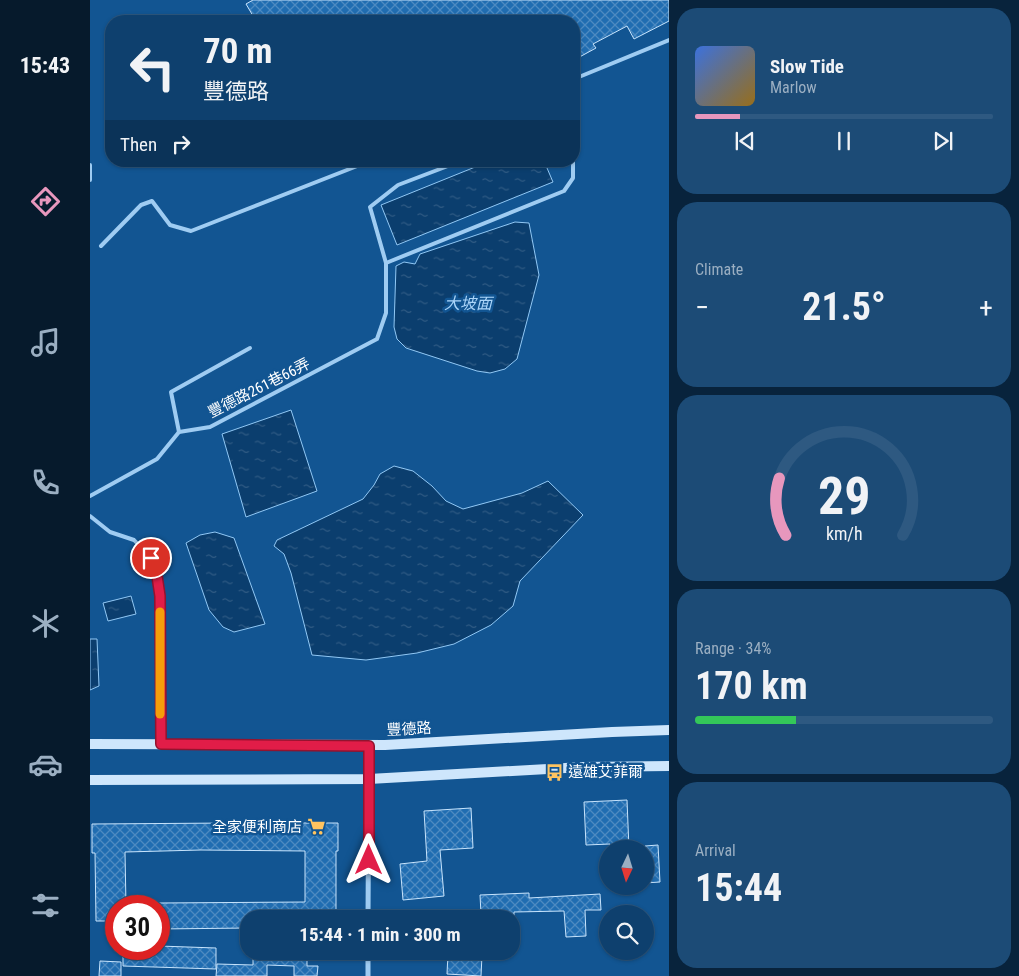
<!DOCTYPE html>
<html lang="en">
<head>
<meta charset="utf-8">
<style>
  body { margin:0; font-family:"Roboto Condensed","Noto Sans TC",sans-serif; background:#1c4b76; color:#f1f3f6; height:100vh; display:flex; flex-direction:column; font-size:19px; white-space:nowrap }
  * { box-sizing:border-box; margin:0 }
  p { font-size:16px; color:#9bafc2 }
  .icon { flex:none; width:28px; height:28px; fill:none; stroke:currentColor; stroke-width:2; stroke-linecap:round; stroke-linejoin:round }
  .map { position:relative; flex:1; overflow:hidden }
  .panel { display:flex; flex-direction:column; gap:8px; padding:8px; background:#08233c; width:350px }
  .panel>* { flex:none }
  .hud { position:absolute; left:15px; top:15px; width:475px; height:152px; border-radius:20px; box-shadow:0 1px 4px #0004,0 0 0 1px #2e5981; background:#0e406e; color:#f1f3f6; overflow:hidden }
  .needle { width:32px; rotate:184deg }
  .controls { position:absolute; left:509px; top:840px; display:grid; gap:10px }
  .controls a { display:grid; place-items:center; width:55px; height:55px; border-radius:50%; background:#0e406e; box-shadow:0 1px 4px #0004,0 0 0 1px #2e5981; font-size:25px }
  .speed { position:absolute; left:15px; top:895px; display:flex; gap:10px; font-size:25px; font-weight:700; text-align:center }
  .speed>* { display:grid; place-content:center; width:65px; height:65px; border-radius:50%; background:#0e406e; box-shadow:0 1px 4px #0004,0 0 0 1px #2e5981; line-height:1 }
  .speed .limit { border:8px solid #d22; background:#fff; color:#111 }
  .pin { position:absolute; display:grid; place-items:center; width:42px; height:42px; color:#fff; margin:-21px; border:2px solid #fff; border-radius:50%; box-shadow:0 1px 5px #0007 }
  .me { position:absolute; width:55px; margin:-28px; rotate:0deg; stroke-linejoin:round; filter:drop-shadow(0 0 4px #0008) }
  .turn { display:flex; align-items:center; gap:18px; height:105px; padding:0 15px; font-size:22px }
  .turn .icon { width:65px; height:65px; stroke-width:2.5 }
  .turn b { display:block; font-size:35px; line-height:42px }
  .then { display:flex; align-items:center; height:48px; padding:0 15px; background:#0003; gap:10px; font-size:19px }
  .big { font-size:38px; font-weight:700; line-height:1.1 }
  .panel .widget { flex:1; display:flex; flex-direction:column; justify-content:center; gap:8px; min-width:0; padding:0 18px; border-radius:20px; background:#1c4b76 }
  .panel .dial { align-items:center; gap:0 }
  .dial svg { height:130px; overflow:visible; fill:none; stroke:#2e5981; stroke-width:7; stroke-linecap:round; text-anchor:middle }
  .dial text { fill:#f1f3f6; stroke:none }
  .song { display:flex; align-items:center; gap:15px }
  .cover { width:60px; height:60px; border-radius:8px; background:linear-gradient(135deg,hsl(220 70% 55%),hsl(40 70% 35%)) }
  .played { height:5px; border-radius:2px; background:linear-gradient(90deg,#e797bd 15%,#2e5981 15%) }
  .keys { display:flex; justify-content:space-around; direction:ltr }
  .heat { display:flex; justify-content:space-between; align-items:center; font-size:28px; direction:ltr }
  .charge { height:8px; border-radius:4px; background:linear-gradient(90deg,#34c759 34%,#2e5981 0) }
  .trip { position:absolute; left:150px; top:910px; width:280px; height:50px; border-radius:20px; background:#0e406e; box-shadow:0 1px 4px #0004,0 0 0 1px #2e5981; font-weight:700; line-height:50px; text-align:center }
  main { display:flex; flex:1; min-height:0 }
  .tabs { display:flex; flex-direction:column; width:90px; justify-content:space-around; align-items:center; background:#061a2c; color:#9bafc2 }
  .tabs .icon { width:35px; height:35px }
  .tabs .active { color:#e797bd }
  .tabs b { font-size:22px; color:#f1f3f6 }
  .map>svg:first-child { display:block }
</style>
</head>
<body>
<main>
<nav class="tabs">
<b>15:43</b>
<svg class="icon active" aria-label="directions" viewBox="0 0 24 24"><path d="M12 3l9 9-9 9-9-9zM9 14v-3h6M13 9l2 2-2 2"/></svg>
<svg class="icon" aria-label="music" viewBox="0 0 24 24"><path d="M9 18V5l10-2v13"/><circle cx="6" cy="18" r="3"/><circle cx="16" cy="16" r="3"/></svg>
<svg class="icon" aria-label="phone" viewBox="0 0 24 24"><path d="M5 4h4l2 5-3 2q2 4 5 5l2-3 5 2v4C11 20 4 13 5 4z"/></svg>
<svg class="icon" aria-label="climate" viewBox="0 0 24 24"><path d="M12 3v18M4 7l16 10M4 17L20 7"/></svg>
<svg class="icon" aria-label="car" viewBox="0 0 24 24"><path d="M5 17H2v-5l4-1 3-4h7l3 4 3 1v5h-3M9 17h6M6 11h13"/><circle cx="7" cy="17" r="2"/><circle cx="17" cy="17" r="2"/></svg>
<svg class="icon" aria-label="filters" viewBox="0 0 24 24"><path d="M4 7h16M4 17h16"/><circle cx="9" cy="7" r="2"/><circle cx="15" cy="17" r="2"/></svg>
</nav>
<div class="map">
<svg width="579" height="976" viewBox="0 0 579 976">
  <defs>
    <pattern id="water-ripples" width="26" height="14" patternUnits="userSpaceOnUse" patternTransform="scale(1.25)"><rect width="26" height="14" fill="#0b3e6e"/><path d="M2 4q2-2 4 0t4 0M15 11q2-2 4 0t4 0" fill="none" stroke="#305b84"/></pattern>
    <pattern id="building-cross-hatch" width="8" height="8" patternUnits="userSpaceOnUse" patternTransform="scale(1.25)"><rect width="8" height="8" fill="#206db1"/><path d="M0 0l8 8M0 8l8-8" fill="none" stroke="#4d8ac1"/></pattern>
  </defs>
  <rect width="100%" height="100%" fill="#125592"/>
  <g fill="url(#water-ripples)" stroke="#91c8f5">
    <path d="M400,161H454L463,182L307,245L291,205Z"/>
    <path d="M425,222L439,223L449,275L427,359L415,369L400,373L387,371L316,348L307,339L304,327L306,266L314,262L325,264L330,254Z"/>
    <path d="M201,410L227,491L156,517L132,434Z"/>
    <path d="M304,466L323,471L342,486L356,501L373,509L432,493L458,481L493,515L430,581L423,606L401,625L364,644L327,653L276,660L222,655L201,573L194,554L184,546L187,540L273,499L284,485L290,474Z"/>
    <path d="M125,532L144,538L175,624L144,632L133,627L119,610L96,543L110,535Z"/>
    <path d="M41,596L46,614L18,621L13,603Z"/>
    <path d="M0,639H7L9,686L0,690Z"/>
  </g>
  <g fill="url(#building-cross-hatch)" stroke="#c7e4fd">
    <path d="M163,0H579V21L544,39L537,26L503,44L506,48L484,60V21H166L156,4Z"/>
    <path d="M537,800L539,849H520V844L496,845L494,802Z"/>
    <path d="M381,808L383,848L350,850L354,896L313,900L310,864L337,861L334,811Z"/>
    <path d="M139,823H248V851H246V918L159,919V928L69,929V903L215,902V851L111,850L35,852L36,906H26V921H6L5,853H2V824Z"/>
    <path d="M568,845L570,882L555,883V846Z"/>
    <path d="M439,893V898L510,894L511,910H495L496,936L476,937L474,911L424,912V919H403L402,913L391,914L390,895Z"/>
    <path d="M69,946L126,948V969L33,966V949H69Z"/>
    <path d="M163,951H217V966H228L227,976H204V966L177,965V976H126L127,964L163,965Z"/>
    <path d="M358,953L392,955L391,976L357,974Z"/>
    <path d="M10,961L31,962V976H9Z"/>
  </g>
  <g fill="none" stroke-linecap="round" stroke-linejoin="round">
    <g stroke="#9fccf2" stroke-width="4">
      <path d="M484,79L579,40"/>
      <path d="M0,165V180"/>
      <path d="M11,246L51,205L62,201L80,225L101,231L280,161"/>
      <path d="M296,263L474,191L483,178V161"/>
      <path d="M89,432L81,392L160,348"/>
      <path d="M0,496L67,459L89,432L120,427L287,339L296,313V263L280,207L308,185L371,161"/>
      <path d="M0,516L20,532L44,540L61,558L67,576L71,625V744"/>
    </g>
    <g stroke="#9fccf2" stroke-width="5">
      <path d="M278,919L279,745"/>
      <path d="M278,976V951"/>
    </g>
    <g stroke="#cee6fc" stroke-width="10">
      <path d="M0,744L295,745L522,732L579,730"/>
      <path d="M0,780L279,779L493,767L579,766"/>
    </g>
  </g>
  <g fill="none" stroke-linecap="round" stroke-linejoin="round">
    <defs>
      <path id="route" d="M61,558L67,576L70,596L71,744L279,746V860"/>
    </defs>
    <use href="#route" stroke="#92132f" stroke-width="12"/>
    <use href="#route" stroke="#e11d48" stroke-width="9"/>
    <path stroke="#f59e0b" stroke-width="9" d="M70,714V612"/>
  </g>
  <defs>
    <symbol id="bus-bare" viewBox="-9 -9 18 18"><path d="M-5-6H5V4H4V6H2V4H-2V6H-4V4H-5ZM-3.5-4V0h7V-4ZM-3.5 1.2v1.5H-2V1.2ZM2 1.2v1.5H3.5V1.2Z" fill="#ffc460" stroke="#125592" stroke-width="2.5" paint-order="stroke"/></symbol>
    <symbol id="supermarket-bare" viewBox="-9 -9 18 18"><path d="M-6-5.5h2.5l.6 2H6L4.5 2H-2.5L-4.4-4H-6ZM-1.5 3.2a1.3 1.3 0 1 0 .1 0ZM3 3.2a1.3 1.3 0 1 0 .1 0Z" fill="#ffc460" stroke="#125592" stroke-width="2.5" paint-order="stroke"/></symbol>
  </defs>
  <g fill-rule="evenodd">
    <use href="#bus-bare" x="452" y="760" width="25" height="25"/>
    <use href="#supermarket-bare" x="214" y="814" width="25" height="25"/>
  </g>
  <g text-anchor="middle" stroke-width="5" stroke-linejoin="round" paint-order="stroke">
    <g font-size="15" fill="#fff" stroke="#125592">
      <text transform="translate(169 388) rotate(-27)" y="5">豐德路261巷66弄</text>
      <text transform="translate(319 729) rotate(-3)" y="5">豐德路</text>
    </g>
    <g font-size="15" fill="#fff" stroke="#125592" text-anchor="start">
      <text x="478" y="777">遠雄艾菲爾</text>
      <text x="212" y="832" text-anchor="end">全家便利商店</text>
    </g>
    <g font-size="16" font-style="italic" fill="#abd5f9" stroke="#125592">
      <text x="378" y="309">大坡面</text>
    </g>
  </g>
</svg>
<div class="controls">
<a><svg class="needle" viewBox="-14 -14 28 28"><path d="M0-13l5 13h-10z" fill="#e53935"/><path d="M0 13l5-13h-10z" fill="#9bafc2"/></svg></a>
<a><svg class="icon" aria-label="search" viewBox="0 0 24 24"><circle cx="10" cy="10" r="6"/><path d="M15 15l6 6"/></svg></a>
</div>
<div class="speed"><div class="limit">30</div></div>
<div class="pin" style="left:61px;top:558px;background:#d93025"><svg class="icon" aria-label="arrive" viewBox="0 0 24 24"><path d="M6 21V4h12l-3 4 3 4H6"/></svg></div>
<svg class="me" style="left:279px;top:860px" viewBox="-20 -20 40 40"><path d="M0-17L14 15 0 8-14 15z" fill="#e11d48" stroke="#fff" stroke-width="4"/></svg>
<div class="trip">15:44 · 1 min · 300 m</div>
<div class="hud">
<div class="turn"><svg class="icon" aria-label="left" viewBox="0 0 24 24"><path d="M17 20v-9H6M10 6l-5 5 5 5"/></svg><div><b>70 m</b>豐德路</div></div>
<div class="then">Then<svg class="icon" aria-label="right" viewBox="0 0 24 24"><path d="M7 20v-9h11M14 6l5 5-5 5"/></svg></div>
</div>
</div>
<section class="panel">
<div class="widget">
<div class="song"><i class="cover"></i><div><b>Slow Tide</b><p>Marlow</p></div></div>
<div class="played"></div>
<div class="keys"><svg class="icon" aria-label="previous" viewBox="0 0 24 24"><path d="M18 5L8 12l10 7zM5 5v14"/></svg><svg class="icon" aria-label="pause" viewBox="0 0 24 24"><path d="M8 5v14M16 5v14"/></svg><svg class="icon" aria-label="next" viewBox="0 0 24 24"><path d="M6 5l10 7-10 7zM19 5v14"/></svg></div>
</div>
<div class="widget"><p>Climate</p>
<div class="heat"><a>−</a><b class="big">21.5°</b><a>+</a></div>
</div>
<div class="widget dial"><svg viewBox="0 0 100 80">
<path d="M14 69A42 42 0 1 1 86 69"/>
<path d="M14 69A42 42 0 0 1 10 34" stroke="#e797bd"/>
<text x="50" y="56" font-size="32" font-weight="700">29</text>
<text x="50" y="72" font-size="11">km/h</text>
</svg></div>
<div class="widget"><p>Range · 34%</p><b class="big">170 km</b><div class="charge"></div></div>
<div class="widget"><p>Arrival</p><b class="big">15:44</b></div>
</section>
</main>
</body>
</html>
